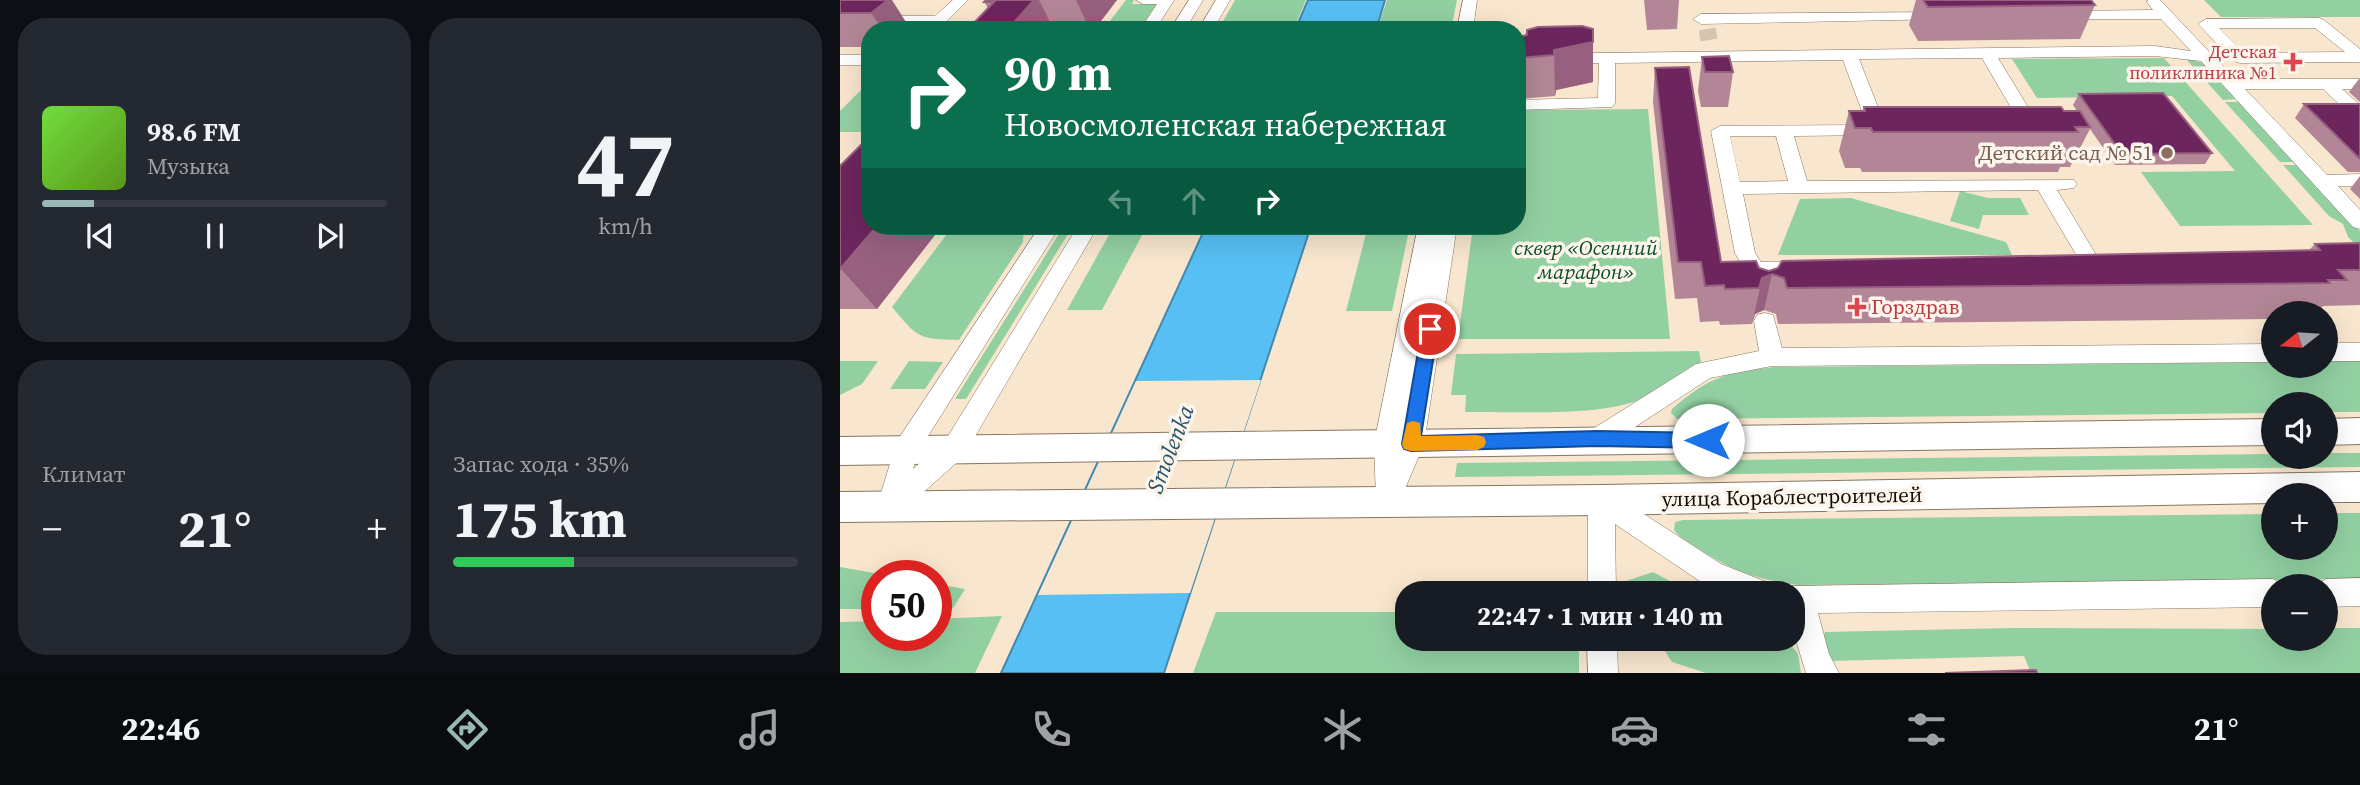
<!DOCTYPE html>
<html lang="ru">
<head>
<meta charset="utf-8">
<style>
  body { margin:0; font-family:"Source Serif 4",serif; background:#242831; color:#f1f3f6; height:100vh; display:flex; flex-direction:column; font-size:26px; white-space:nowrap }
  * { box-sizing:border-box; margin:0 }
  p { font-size:23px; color:#9ea1a6 }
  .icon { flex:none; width:38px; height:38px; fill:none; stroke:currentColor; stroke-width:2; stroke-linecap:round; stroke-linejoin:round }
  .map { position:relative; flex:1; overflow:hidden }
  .details { display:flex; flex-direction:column; gap:18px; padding:18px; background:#0d0f14; width:840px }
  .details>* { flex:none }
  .guide { position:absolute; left:21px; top:21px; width:665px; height:214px; border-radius:28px; box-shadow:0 7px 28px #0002; background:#0b6e4f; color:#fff; overflow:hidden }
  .needle { width:46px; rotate:253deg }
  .fabs { position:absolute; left:1421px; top:301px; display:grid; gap:14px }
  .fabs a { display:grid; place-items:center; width:77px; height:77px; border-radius:50%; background:#171b24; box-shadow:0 7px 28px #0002; font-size:35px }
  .speed { position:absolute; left:21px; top:560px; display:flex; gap:14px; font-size:35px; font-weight:700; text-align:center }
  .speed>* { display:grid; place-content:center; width:91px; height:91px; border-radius:50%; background:#171b24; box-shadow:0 7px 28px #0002; line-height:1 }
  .speed .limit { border:10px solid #d22; background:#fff; color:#111 }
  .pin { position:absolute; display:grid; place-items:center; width:60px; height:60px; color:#fff; margin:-30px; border:4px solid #fff; border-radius:50%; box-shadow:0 2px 7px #0007 }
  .me { position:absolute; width:77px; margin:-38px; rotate:270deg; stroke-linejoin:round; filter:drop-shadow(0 0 5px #0008) }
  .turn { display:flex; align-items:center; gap:24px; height:147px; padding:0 28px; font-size:32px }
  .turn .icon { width:91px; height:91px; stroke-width:2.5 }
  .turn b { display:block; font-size:49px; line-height:60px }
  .lanes { display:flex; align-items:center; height:66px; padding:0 28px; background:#0003; justify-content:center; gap:35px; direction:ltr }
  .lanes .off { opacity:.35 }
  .big { font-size:52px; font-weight:700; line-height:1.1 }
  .details .tile { flex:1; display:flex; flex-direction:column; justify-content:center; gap:10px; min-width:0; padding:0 24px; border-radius:28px; background:#242831 }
  .details .dial { align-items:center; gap:0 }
  .dial b { font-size:91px; line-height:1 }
  .song { display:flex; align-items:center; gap:21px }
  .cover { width:84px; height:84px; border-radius:10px; background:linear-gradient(135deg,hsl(100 70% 55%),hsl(90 70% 35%)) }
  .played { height:7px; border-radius:4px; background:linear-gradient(90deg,#97b8b3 15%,#363941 15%) }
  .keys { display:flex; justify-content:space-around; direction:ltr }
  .heat { display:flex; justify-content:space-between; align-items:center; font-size:38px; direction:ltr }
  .charge { height:10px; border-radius:5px; background:linear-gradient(90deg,#34c759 35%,#363941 0) }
  .details .tiles { flex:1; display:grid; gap:18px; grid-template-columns:repeat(2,1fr) }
  .trip { position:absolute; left:555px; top:581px; width:410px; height:70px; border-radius:28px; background:#171b24; box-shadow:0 7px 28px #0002; font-weight:700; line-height:70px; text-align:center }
  .menu { display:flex; height:112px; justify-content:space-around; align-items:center; background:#090b0e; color:#9ea1a6 }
  .menu .icon { width:49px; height:49px }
  .menu .current { color:#97b8b3 }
  .menu b { font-size:32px; color:#f1f3f6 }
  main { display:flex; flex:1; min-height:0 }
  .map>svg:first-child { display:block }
</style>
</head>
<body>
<main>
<section class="details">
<div class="tiles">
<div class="tile">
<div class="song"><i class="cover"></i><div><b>98.6 FM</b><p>Музыка</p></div></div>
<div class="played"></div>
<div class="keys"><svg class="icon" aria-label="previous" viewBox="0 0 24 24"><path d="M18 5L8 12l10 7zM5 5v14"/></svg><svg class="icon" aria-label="pause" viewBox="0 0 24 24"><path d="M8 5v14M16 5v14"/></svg><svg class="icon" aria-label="next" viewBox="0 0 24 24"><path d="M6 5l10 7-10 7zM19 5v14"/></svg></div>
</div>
<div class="tile dial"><b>47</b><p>km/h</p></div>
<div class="tile"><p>Климат</p>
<div class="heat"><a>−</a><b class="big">21°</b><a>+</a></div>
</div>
<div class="tile"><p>Запас хода · 35%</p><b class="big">175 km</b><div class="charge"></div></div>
</div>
</section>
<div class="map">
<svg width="1520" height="673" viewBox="0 0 1520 673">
  <rect width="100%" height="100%" fill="#f8e6ce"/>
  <g fill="#92d0a2">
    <path d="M286,0H294L292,4H317L299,30H263Z"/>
    <path d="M395,0H466L453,30H378Z"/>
    <path d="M547,0H617L611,30H537Z"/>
    <path d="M1364,0H1520V17H1381Z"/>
    <path d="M1324,58L1473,225L1340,226L1301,172L1395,171L1332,96L1197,98L1172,59Z"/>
    <path d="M1345,58L1364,63L1398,99L1383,100Z"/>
    <path d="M30,81V132H0V111Z"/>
    <path d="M1385,102H1400L1456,162H1440Z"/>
    <path d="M808,109L830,339H618L633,226H677V110Z"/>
    <path d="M1443,165H1458L1520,231V249L1508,237L1503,224L1489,216Z"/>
    <path d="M1120,191L1148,198H1180L1189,215H1143L1139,229L1110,221Z"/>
    <path d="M1011,198L1166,242L1172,255H938L960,199Z"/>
    <path d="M113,226H127L121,235H140L147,226H184L183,242L119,340C78,339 78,338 52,307Z"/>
    <path d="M224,226H233L126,399H115Z"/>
    <path d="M274,226H307L262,310H227Z"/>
    <path d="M528,226H570L552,311H506Z"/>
    <path d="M859,351L861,362C842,372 826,388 807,397C761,418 676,411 625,412L626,395H611L616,354Z"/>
    <path d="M0,361H38L22,384L0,395Z"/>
    <path d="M69,361L103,362L85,389H50Z"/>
    <path d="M1486,361H1520V412H1486V404H1433V413L837,419L831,413L832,409C869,377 886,372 935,367L1433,362V366H1486Z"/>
    <path d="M1486,453H1520V467L615,477L617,463L1433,454V457H1486Z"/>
    <path d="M1486,513H1520V579L958,585C903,577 885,567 839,536L834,530L835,522L843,520L1433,514V548H1486Z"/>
    <path d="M0,567L51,576H37V609H0Z"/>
    <path d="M813,572L852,593H787L780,583Z"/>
    <path d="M96,584L125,589L113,608H96Z"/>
    <path d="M376,612H567V639H739V673H353Z"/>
    <path d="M162,616L135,673H0V622L37,621V635H96V619Z"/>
    <path d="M1173,628L1433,629V639H1486V628H1520V673H1191L1184,656L990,661L981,644L985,632Z"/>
    <path d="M817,639H946L958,654L961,673H866L832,662Z"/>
  </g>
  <g fill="#57bff4" stroke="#4289ac" stroke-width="2">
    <path d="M468,0H545L536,30H455Z"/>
    <path d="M366,226H471L324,673H161Z"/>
  </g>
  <path fill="#f8e6ce" d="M421,380L350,593L198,595L296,381Z"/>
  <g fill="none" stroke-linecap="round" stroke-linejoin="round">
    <path stroke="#d5c5b0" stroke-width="17" stroke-dasharray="17 8" stroke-linecap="butt" d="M867,29L869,40"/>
    <defs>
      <g id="minor">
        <path d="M113,0H128L98,30H82L85,26H0V16H95Z"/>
        <path d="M296,0H334L315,30H300L317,4H303Z"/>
        <path d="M349,0H363L345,30H330Z"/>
        <path d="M376,0H390L373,30H358Z"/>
        <path d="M623,0H637L633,30H617Z"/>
        <path d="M1308,0H1320L1395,79H1520V89H1502L1520,105V119L1514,118L1483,89H1405L1487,175L1520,174V186H1498L1520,210V229L1513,227L1361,61L1315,56L1158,58L1202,130L1193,135L1184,130L1142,58L1019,59L1047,130L1038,135L954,136L967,181L1234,180L1237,184L1234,188L1217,190L1261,263L1258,268L1251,270L1244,268L1198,190L903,194L915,253L921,262L968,261L975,263L979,268L975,273L927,276L929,284L926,289L918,292L910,289L904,269L895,253L871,131L880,126L1027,125L1003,60L775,63V103L772,107L677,110V100L758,98L759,63L677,64V54L1315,46L1351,51L1321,19H1221L1214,15L1221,11L1313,10L1307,2ZM890,136H936L948,181L900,182Z"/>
        <path d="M1102,12L1107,13L1109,16L1107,19L861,24L853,19L861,14Z"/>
        <path d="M1479,18L1484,20L1520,49V62L1400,63L1394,61L1358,24L1366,19ZM1379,28H1475L1505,52L1404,53Z"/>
        <rect x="0" y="55" width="30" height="10"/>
        <path d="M127,226H147L142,234H128L125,229Z"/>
        <path d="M200,226H220L78,452L73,469L105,441L238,226H258L123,457L59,514L50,518L41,514L37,506L57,441Z"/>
        <path d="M578,226H617L584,444L556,510L547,514L538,510L534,502L536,497L534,444Z"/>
        <path d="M925,313L933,315L942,348L1433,344V362L932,366L870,378L766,446L757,449L748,446L744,439L748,432L856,364L919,351L914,321L917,315Z"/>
        <rect x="1486" y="343" width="34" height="18"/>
        <path d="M761,488L770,492L881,564L929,583L933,593H887L861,582L775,524L776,593H748V500L752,492Z"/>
        <path d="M1520,578V606L1486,607V586H1474L1486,579Z"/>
        <path d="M1433,579L1445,586H1433V607L978,613L989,654L999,673H966L952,627V593H940L952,586Z"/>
        <path d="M747,639H777L778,673H748Z"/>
      </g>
      <g id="major">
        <path d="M1520,418V444L1486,445V419Z"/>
        <path d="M1433,419V445L0,465V437Z"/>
        <path d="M1520,472V502H1486V495H1433V503L761,515L0,522V492L761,485Z"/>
      </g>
    </defs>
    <use href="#minor" stroke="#867661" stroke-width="1"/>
    <use href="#major" stroke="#867661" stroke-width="2"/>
    <use href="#minor" fill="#fff" fill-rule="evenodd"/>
    <use href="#major" fill="#fff" fill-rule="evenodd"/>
  </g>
  <g fill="#b28696">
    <path d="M0,0L71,30H30V47H0Z"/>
    <path d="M146,0H277L254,30H127L148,8L144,2Z"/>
    <path d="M804,0H839L837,29L807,30Z"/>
    <path d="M1076,0H1251L1255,5L1240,39L1078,41L1069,25Z"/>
    <path d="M687,35L753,82L716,90L715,96L677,99V37Z"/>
    <path d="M862,57L893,72L888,107H861L858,91Z"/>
    <path d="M815,68L881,262L919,268L929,271L1469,250L1475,244L1520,243V305L1483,306L1476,313H1433V319L938,324L936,314L924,310L915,314L912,324L880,325L879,321L860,322L857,298L835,299L813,102Z"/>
    <path d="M1519,79H1520V102L1509,92Z"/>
    <path d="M1239,94L1372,153L1365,164L1275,165L1250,129L1230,167H1220L1218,172H1022L1020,168H1005L999,151L1009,111H1022L1024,107L1237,111L1233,105Z"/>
    <path d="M1464,104H1520V172H1508L1455,118Z"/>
    <path d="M0,166L30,226H102L37,309H0Z"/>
    <path d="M1520,176V199L1510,189Z"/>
  </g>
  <g fill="#97607f">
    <path d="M48,0H52L71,30H43L31,13Z"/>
    <path d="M194,0H199L214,30H167Z"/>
    <path d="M236,0H277L254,30H250Z"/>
    <path d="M753,42V82L716,90L715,96L714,50Z"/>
    <path d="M37,226H102L37,309L1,269Z"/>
    <path d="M932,274L924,310L915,314L912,324L922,278Z"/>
  </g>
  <g fill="#6d265d" stroke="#97607f" stroke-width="2">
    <path d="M0,0H48L31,13H0Z"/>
    <path d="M146,0H194L167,30H127L154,2H144Z"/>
    <path d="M1083,0H1251L1255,5L1088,7Z"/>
    <path d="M742,26L753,29V42L714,50V55L677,58V37L687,35V30L698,27Z"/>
    <path d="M889,56L893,72H865L862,57Z"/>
    <path d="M849,67L881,262L916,261L919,268L929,271L938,268L942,261L1480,250L1475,244L1520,243V270H1498L1507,280H1488L1490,283L947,288L944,278L932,274L922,278L919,288L885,289L884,285L865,286L861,262H838L815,68Z"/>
    <path d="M1323,93L1372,153L1282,154L1239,94Z"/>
    <path d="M1464,104H1520V158H1519Z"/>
    <path d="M1024,107H1221L1224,111H1240L1250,127H1235L1238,132H1033L1031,128H1015L1009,111H1025Z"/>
    <path d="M30,136V226H37L0,269V166Z"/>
    <path d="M1196,670L1197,673H1105Z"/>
  </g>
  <path fill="#1a73e8" stroke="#114b97" stroke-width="2" d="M590,324L598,329L581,436L757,431L868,433L874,435L876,440L874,446L868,448L757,446L571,451L564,449L562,444L582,329Z"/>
  <path fill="#f59e0b" d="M573,421L580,423L581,436L637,435L644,437L646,442L644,447L637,450L571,451L564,449L562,444L567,423Z"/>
  <g fill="#e0444e" stroke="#fcf5ec" stroke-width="2.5">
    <path d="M1449.5 51.5h7v7h7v7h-7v7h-7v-7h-7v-7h7z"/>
    <path d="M1013.5 296.5h7v7h7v7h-7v7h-7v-7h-7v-7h7z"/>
  </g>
  <circle fill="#8d6e63" stroke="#fcf5ec" stroke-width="2.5" cx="1327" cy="153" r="7"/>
  <g text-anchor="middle" stroke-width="7" stroke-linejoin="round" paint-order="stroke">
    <g font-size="18" fill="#be3a42" stroke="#fcf5ec" text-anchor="end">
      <text x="1437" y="58">Детская<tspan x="1437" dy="21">поликлиника №1</tspan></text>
    </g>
    <g font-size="21" fill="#785e54" stroke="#fcf5ec" text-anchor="end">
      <text x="1313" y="160">Детский сад № 51</text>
    </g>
    <g font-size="21" font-style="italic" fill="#0b4d26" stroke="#fcf5ec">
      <text x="746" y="255">сквер «Осенний<tspan x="746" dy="24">марафон»</tspan></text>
    </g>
    <g font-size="21" fill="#be3a42" stroke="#fcf5ec" text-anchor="start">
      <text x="1031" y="314">Горздрав</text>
    </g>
    <g font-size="21" fill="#110b05" stroke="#fcf5ec">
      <text transform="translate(952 497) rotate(-1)" y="7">улица Кораблестроителей</text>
    </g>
    <g font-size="23" font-style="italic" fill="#275269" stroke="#fcf5ec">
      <text transform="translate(330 449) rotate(-69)" y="8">Smolenka</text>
    </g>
  </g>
</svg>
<div class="fabs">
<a><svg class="needle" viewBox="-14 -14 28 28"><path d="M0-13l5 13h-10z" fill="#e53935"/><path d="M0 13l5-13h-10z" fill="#9ea1a6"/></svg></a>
<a><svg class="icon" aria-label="sound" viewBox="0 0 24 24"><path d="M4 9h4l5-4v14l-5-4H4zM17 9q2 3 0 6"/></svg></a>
<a>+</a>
<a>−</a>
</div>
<div class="speed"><div class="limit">50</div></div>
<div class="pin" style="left:590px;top:329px;background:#d93025"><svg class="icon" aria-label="arrive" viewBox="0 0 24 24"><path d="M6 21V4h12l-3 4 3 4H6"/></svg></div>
<svg class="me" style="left:868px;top:440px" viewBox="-20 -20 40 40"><circle r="19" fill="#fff"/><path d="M0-13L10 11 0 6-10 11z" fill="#1a73e8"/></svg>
<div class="trip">22:47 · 1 мин · 140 m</div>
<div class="guide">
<div class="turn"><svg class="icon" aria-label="right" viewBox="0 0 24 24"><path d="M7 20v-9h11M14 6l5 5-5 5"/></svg><div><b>90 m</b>Новосмоленская набережная</div></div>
<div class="lanes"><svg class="icon off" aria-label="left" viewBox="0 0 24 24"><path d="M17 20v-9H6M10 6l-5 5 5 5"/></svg><svg class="icon off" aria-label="ahead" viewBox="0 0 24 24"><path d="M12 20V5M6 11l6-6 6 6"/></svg><svg class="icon" aria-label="right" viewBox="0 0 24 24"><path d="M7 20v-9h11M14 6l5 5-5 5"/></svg></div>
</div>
</div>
</main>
<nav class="menu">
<b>22:46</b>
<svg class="icon current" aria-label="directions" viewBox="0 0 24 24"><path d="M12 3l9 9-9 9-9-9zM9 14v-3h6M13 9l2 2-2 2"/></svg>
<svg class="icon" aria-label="music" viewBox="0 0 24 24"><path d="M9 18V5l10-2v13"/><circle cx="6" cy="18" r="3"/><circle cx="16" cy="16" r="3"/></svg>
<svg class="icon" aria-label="phone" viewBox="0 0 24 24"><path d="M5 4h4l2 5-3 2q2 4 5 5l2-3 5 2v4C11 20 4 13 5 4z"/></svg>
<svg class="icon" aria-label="climate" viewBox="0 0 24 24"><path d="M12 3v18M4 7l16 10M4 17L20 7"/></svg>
<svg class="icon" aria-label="car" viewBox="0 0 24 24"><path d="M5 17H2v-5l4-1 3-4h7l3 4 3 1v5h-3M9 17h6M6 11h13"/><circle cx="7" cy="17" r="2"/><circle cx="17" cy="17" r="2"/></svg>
<svg class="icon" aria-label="filters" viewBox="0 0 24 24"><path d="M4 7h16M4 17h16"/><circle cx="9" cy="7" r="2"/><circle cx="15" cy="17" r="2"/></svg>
<b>21°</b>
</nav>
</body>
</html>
